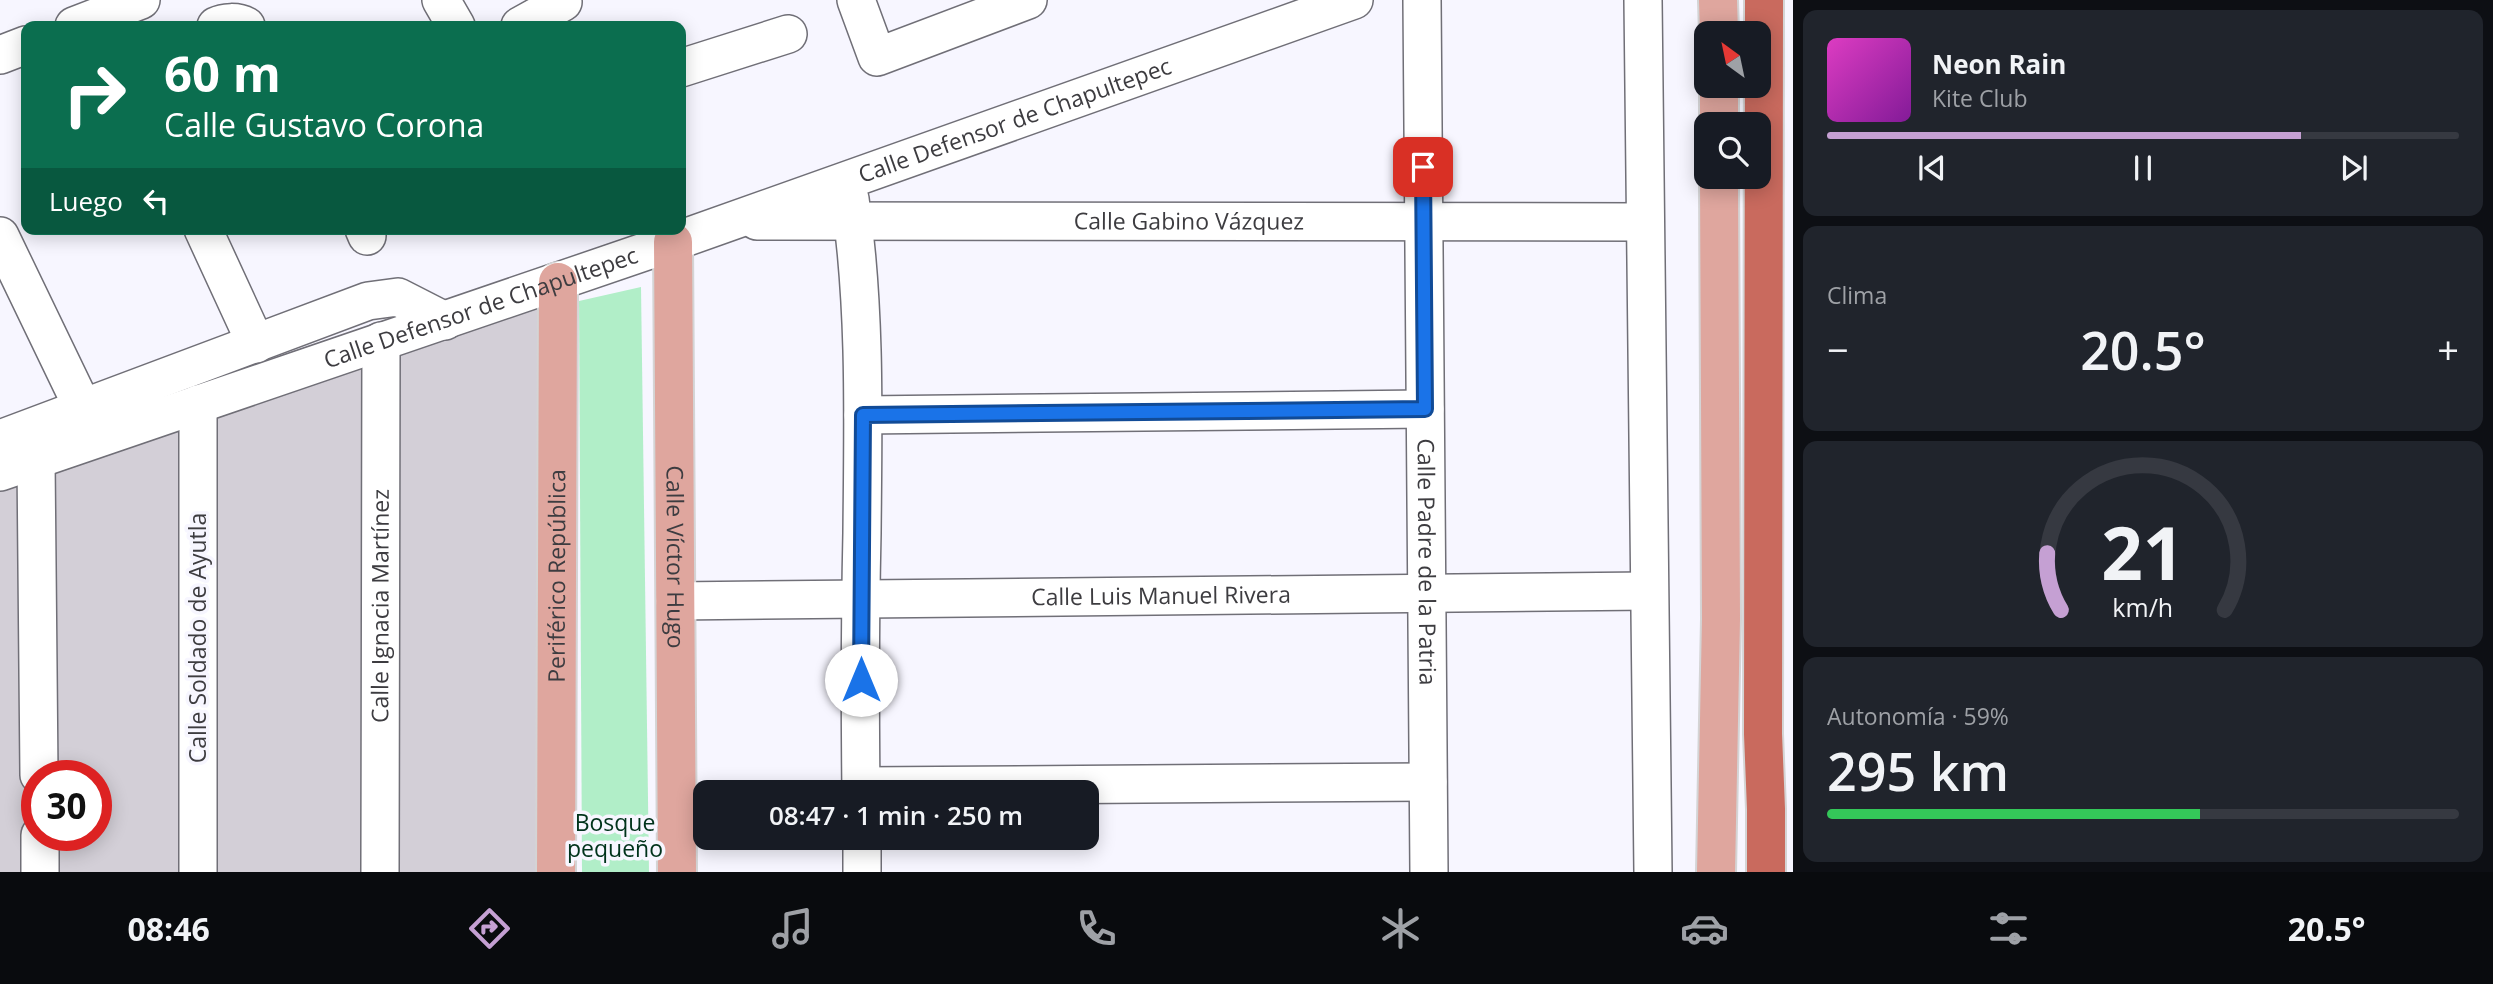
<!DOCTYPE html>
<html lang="es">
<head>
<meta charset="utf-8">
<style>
  body { margin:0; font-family:"Open Sans",sans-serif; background:#20242c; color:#f1f3f6; height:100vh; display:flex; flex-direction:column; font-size:26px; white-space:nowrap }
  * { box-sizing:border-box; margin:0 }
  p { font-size:23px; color:#9ea1a6 }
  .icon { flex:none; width:38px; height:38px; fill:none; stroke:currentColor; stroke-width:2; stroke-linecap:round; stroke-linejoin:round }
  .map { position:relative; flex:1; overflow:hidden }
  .sheet { display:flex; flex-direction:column; gap:10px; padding:10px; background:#0d0f14; width:700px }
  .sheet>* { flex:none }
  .hud { position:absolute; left:21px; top:21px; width:665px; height:214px; border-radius:14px; box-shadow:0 4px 18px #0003; background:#0b6e4f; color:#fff; overflow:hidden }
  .needle { width:46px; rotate:327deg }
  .controls { position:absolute; left:1694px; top:21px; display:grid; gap:14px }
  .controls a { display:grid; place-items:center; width:77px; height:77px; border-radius:14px; background:#171b24; box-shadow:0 4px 18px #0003; font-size:35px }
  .speed { position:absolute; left:21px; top:760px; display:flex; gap:14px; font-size:35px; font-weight:700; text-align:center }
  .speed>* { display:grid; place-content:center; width:91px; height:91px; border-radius:50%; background:#171b24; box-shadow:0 4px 18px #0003; line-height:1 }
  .speed .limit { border:10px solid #d22; background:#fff; color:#111 }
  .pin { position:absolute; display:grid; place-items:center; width:60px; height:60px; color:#fff; margin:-30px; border-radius:14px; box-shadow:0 4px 10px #0006 }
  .me { position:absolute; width:77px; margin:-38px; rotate:0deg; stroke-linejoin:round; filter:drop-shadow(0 0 5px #0008) }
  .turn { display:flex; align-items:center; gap:24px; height:147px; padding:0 28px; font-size:32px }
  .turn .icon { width:91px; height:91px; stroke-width:2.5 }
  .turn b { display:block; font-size:49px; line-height:60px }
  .then { display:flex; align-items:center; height:66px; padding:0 28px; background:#0003; gap:14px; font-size:26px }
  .big { font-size:52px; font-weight:600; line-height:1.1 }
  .sheet .widget { flex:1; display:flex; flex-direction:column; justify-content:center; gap:10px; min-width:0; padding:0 24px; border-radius:14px; background:#20242c }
  .sheet .dial { align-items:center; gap:0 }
  .dial svg { height:182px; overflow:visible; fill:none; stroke:#363941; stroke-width:7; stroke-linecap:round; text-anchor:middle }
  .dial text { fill:#f1f3f6; stroke:none }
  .song { display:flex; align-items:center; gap:21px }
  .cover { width:84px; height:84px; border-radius:10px; background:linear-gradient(135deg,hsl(310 70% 55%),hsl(290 70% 35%)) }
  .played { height:7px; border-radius:4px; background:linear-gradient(90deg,#c5a0d3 75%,#363941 75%) }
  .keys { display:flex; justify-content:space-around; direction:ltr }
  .heat { display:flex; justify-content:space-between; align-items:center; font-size:38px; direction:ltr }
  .charge { height:10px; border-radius:5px; background:linear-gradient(90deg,#34c759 59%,#363941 0) }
  .trip { position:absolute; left:693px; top:780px; width:406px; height:70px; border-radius:14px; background:#171b24; box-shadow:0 4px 18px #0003; font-weight:600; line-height:70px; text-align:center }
  .tab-bar { display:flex; height:112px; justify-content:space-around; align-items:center; background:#090b0e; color:#9ea1a6 }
  .tab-bar .icon { width:49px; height:49px }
  .tab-bar .active { color:#c5a0d3 }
  .tab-bar b { font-size:32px; color:#f1f3f6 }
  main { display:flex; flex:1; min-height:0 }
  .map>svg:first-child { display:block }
</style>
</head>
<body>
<main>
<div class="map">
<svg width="1793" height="872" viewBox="0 0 1793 872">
  <rect width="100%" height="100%" fill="#f7f6ff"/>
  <path fill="#b1eec8" d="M641,287L649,872H582L579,301Z"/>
  <path fill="#d3cfd7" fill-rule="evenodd" d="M558,282L560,872H0V476ZM37,775H96V835H37Z"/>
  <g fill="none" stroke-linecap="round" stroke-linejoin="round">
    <defs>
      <g id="minor">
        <path d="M441,0L456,26"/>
        <path d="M856,0L877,57L1028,0"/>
        <path id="s1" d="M1422,0L1429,872"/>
        <path d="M1643,0L1653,872"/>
        <path d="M74,26L141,0"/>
        <path d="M216,26C224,22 237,21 246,26"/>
        <path d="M520,26L563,2"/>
        <path d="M0,55L26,45"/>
        <path d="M681,68L788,34"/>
        <path d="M850,199C866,310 863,422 862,533C860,619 860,706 861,793"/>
        <path id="s2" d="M757,221L1645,222"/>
        <path d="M203,229L256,344"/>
        <path d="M364,229L367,236"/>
        <path d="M0,236L94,431"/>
        <path d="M863,415L1425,409"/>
        <path d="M0,439L368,301L398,297L445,321"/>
        <path d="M36,460L39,775"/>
        <path id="s3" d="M0,472L673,242L1354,0"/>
        <path id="s4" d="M675,601L1649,591"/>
        <path d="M861,786L1428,782"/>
        <path d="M40,835V872"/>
        <path d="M862,838V872"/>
        <path d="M198,872V404"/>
        <path id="s5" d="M380,872L381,341"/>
      </g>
      <g id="major">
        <path d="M1718,0L1719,33"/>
        <path d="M1719,86V124"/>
        <path id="s6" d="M673,242L677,872"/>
        <path id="s7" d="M556,872L558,282"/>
        <path d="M1716,872L1721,619L1719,177"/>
      </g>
      <path id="highway" d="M1764,0L1763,734L1766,809V872"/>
    </defs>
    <use href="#minor" stroke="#706f77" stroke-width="40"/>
    <use href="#major" stroke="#d4d4d5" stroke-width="42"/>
    <use href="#highway" stroke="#d4d4d5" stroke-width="42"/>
    <use href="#minor" stroke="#fff" stroke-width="37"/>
    <use href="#major" stroke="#dfa69e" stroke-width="38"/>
    <use href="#highway" stroke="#c96a5e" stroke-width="38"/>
  </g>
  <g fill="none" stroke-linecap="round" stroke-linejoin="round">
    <defs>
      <path id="route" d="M861,680L863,415L1425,409L1423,167"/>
    </defs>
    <use href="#route" stroke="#114b97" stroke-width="18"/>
    <use href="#route" stroke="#1a73e8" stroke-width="12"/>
  </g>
  <g text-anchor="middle" stroke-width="7" stroke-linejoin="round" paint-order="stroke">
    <g font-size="23" fill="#3d3c40" stroke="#f7f6ff">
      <text dy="8" stroke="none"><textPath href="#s3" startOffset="1074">Calle Defensor de Chapultepec</textPath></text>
      <text dy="8" stroke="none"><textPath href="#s2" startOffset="432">Calle Gabino Vázquez</textPath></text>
      <text dy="8" stroke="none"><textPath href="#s3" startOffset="508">Calle Defensor de Chapultepec</textPath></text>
      <text dy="8" stroke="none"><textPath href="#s6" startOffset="315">Calle Víctor Hugo</textPath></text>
      <text dy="8" stroke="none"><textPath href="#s1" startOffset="562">Calle Padre de la Patria</textPath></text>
      <text dy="8" stroke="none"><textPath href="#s7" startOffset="296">Periférico República</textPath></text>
      <text dy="8" stroke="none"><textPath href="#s4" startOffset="486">Calle Luis Manuel Rivera</textPath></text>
      <text dy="8" stroke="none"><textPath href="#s5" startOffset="266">Calle Ignacia Martínez</textPath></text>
      <text transform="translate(198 638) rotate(-90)" y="8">Calle Soldado de Ayutla</text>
    </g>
    <g font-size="23" fill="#00331b" stroke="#f7f6ff">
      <text x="615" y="831">Bosque<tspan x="615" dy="26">pequeño</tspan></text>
    </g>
  </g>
</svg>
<div class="controls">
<a><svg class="needle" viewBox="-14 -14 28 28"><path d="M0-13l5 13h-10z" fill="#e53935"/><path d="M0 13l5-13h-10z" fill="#9ea1a6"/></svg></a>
<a><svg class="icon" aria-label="search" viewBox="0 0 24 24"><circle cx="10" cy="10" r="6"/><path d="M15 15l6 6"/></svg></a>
</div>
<div class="speed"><div class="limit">30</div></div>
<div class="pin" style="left:1423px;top:167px;background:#d93025"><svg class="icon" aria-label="arrive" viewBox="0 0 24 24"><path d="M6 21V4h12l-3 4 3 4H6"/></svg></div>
<svg class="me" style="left:861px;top:680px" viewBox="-20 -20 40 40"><circle r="19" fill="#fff"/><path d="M0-13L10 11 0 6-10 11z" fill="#1a73e8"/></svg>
<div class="trip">08:47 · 1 min · 250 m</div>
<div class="hud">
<div class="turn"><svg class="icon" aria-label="right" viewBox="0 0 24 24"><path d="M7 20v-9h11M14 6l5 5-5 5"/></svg><div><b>60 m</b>Calle Gustavo Corona</div></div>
<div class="then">Luego<svg class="icon" aria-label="left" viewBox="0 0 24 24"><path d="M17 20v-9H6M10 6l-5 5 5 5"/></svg></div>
</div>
</div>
<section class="sheet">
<div class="widget">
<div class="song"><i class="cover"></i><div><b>Neon Rain</b><p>Kite Club</p></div></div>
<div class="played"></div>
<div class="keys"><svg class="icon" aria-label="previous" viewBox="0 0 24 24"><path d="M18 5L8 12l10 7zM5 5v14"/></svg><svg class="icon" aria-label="pause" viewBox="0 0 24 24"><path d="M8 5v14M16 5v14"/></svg><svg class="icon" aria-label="next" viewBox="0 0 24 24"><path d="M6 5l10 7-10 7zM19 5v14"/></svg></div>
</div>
<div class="widget"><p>Clima</p>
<div class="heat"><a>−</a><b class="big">20.5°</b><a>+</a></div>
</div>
<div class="widget dial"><svg viewBox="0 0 100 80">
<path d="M14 69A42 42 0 1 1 86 69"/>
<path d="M14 69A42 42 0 0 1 8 44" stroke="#c5a0d3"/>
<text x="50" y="56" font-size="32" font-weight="700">21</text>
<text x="50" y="72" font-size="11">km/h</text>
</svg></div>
<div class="widget"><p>Autonomía · 59%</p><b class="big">295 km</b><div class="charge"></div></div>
</section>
</main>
<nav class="tab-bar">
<b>08:46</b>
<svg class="icon active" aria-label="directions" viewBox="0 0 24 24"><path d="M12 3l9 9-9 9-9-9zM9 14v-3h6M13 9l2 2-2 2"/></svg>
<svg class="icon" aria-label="music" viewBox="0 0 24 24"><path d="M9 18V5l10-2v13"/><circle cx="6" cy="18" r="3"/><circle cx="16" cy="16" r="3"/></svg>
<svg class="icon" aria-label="phone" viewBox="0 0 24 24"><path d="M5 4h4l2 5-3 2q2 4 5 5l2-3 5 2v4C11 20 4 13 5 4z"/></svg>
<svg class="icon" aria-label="climate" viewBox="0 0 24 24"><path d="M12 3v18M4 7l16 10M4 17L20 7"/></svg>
<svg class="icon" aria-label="car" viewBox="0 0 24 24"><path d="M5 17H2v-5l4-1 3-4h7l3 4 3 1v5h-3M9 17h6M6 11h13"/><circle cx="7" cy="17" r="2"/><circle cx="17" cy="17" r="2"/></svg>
<svg class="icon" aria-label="filters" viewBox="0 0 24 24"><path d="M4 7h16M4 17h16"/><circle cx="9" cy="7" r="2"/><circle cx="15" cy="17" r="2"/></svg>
<b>20.5°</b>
</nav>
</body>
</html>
